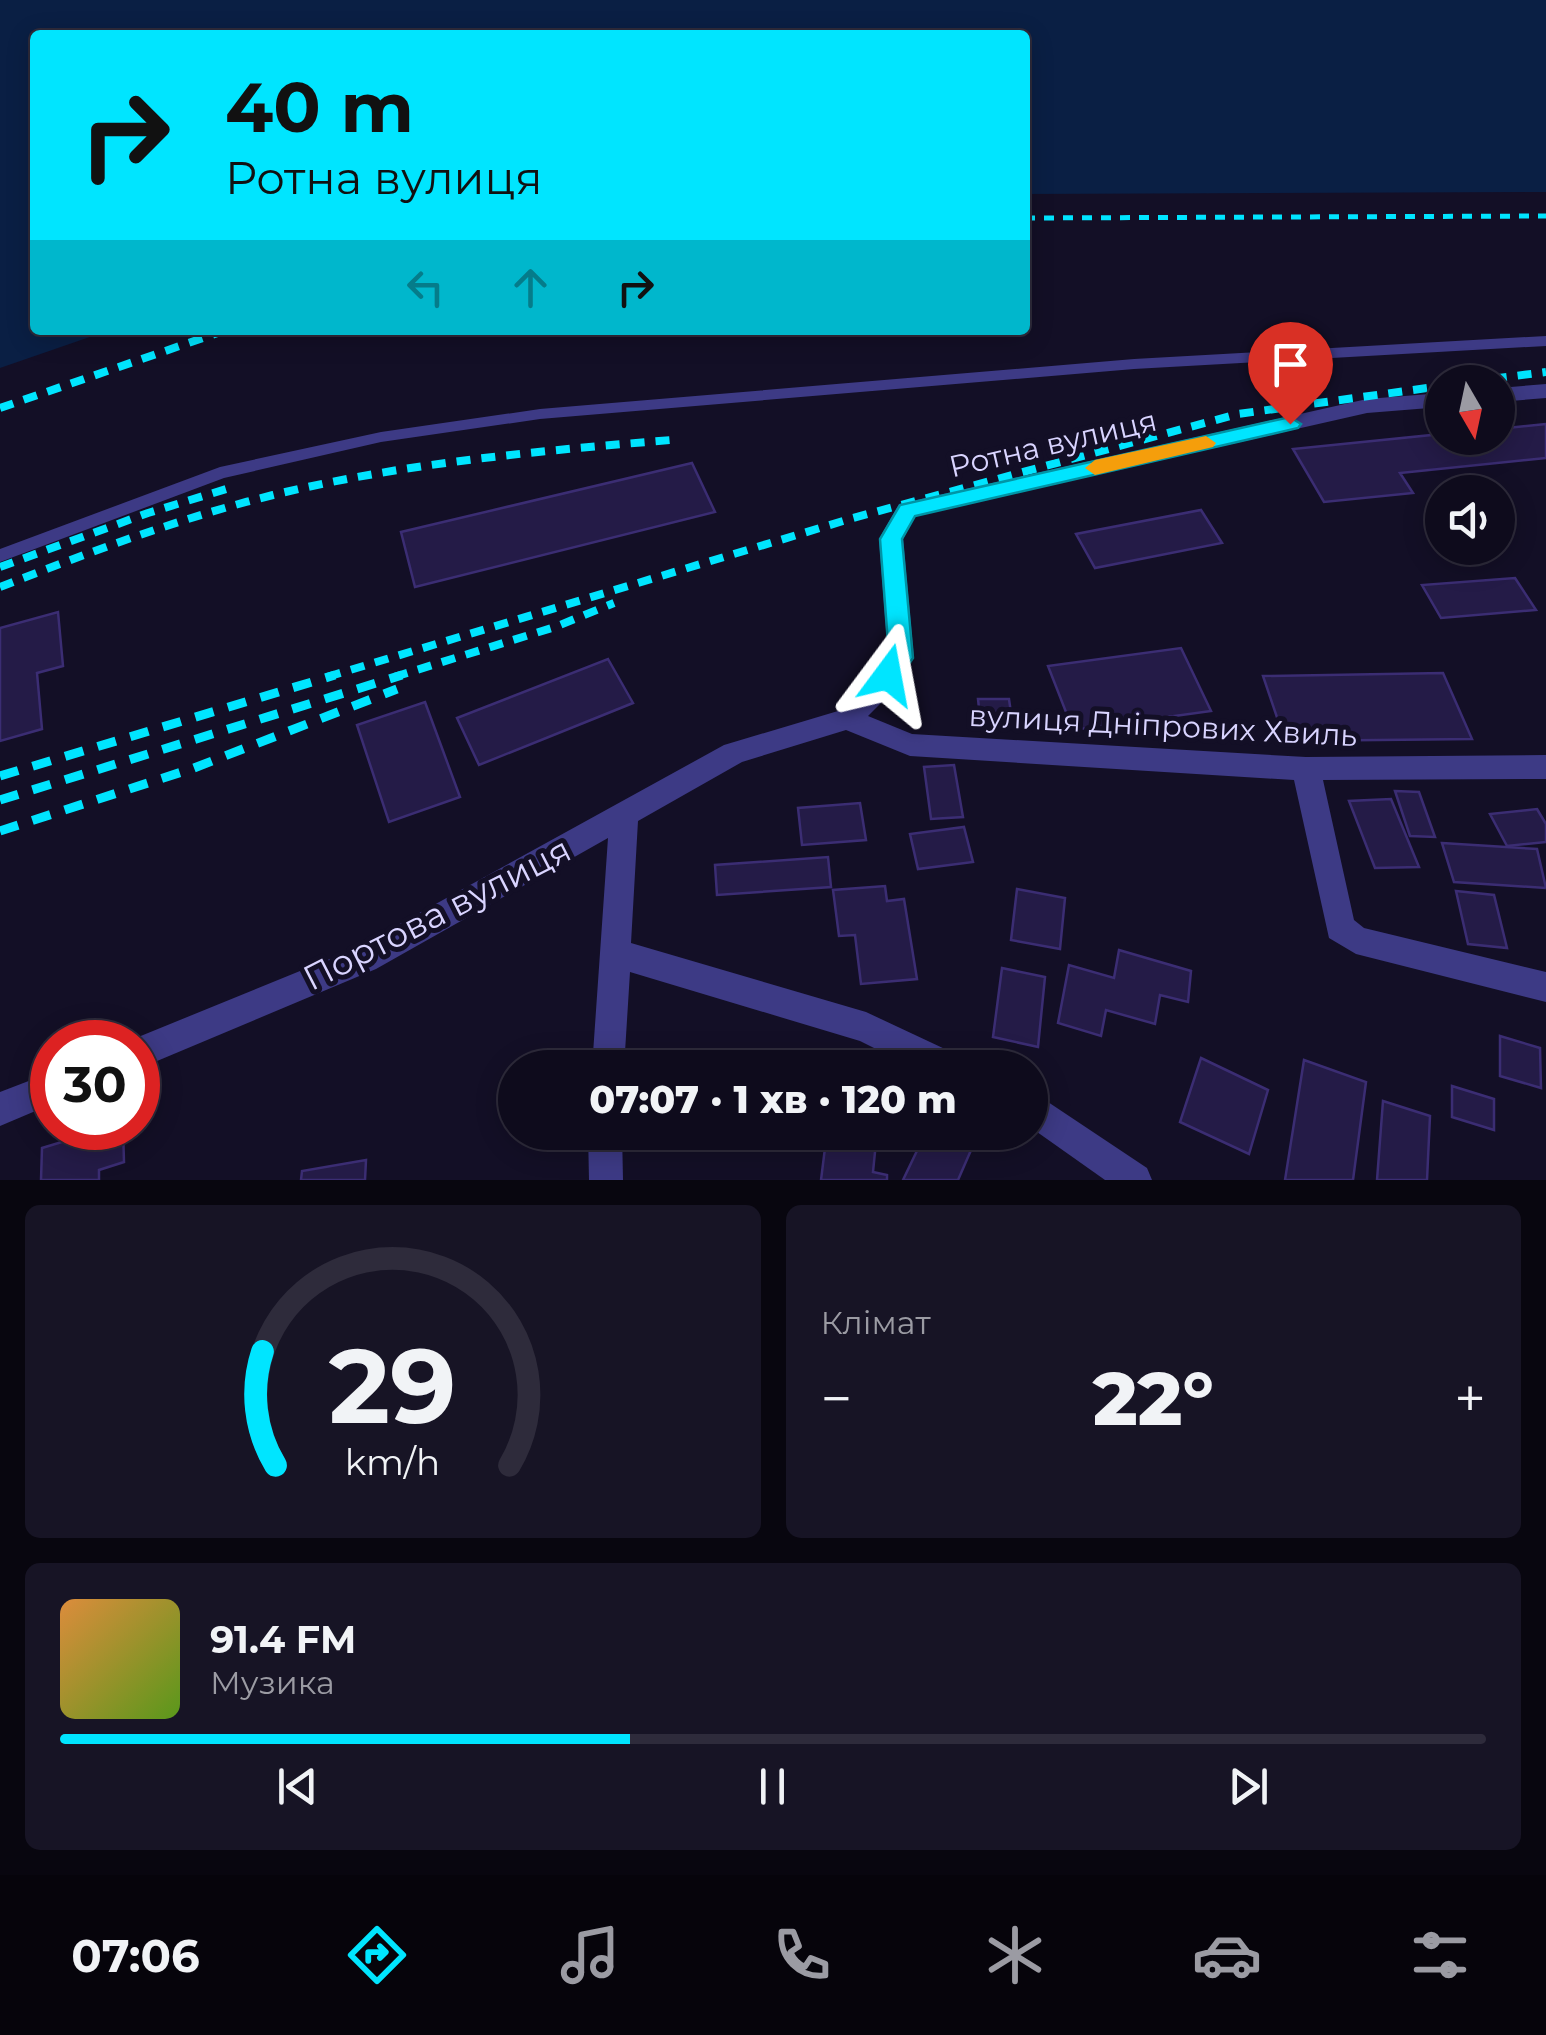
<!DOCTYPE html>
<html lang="uk">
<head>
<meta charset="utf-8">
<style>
  body { margin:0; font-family:Montserrat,sans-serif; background:#171425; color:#f1f3f6; height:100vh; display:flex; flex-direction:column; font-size:38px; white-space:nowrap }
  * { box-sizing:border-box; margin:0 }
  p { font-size:32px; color:#9b9ba3 }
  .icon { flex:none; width:55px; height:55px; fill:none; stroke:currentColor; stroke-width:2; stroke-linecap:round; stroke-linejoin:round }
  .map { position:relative; height:1180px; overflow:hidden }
  .panel { display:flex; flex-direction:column; gap:25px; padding:25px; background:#08060f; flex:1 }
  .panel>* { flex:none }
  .hud { position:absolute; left:30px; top:30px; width:1000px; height:305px; border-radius:10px; box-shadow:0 5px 25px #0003,0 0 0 2px #2e2b3b; background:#00e5ff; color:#111; overflow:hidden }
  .needle { width:65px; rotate:171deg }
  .tools { position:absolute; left:1425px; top:365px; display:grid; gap:20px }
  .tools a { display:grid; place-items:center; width:90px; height:90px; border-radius:50%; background:#0e0b1c; box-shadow:0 5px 25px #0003,0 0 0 2px #2e2b3b; font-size:50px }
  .speed { position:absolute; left:30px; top:1020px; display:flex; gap:20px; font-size:50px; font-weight:700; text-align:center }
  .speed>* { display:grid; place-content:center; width:130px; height:130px; border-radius:50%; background:#0e0b1c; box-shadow:0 5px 25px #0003,0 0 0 2px #2e2b3b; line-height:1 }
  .speed .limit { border:15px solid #d22; background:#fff; color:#111 }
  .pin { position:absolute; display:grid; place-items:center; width:85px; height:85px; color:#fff; margin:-102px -42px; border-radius:50% 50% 50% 0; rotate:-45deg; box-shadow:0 0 10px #0007 }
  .pin .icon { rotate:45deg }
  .me { position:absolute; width:110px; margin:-55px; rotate:13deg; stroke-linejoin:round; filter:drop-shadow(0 0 8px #0008) }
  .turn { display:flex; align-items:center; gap:35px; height:210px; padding:0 30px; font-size:45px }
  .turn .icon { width:130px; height:130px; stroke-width:2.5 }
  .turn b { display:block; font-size:70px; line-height:85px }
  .lanes { display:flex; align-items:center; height:95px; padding:0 30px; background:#0003; justify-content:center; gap:50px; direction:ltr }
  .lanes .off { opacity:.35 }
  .big { font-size:75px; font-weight:800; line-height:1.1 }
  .panel .widget { flex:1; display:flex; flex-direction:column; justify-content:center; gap:15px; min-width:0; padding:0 35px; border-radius:15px; background:#171425 }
  .panel .dial { align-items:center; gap:0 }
  .dial svg { height:260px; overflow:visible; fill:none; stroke:#2e2b3b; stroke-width:7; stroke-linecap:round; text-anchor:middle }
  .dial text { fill:#f1f3f6; stroke:none }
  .song { display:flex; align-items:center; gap:30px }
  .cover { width:120px; height:120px; border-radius:15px; background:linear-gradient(135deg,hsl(30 70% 55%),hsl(90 70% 35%)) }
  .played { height:10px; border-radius:5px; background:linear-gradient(90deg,#00e5ff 40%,#2e2b3b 40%) }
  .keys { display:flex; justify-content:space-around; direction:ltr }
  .heat { display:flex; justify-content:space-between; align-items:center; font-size:55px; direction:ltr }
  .panel .tiles { flex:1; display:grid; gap:25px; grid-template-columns:1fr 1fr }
  .widget:last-child { grid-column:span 2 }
  .trip { position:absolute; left:498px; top:1050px; width:550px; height:100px; border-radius:50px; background:#0e0b1c; box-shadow:0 5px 25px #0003,0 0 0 2px #2e2b3b; font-weight:800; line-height:100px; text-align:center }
  .tabs { display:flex; height:160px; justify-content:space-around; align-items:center; background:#06040b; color:#9b9ba3 }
  .tabs .icon { width:70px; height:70px }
  .tabs .selected { color:#00e5ff }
  .tabs b { font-size:45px; color:#f1f3f6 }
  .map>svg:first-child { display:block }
</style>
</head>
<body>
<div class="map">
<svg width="1546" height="1180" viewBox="0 0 1546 1180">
  <rect width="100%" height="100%" fill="#130f26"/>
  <path fill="#0a1f44" d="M0,0H1546V192L1025,194V35H35V330H110L0,368Z"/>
  <g fill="#241b47" stroke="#3b2d73" stroke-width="2.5">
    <path d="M1546,424V458L1400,473L1413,493L1324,502L1293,449L1442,434V438H1498V429Z"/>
    <path d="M692,463L715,512L415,587L401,532Z"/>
    <path d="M1201,510L1222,543L1095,568L1076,534Z"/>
    <path d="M1515,578L1536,610L1441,618L1422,585Z"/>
    <path d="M58,612L63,666L37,673L42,729L0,741V628Z"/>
    <path d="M1181,648L1211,711L1073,730L1048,666Z"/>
    <path d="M608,659L633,703L479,765L457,718Z"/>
    <path d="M1443,673L1472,739L1285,741L1263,676Z"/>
    <path d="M978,699H1009L1013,727H981Z"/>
    <path d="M425,702L460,797L389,822L357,725Z"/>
    <path d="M954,765L963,817L931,819L924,767Z"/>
    <path d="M1395,791L1419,792L1435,837L1410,836Z"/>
    <path d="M1391,799L1419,867L1375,868L1349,801Z"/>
    <path d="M860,803L866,840L802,845L798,808Z"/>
    <path d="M1537,809L1546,824V842L1507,846L1490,814Z"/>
    <path d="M964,827L973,862L918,869L910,834Z"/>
    <path d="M1442,843L1537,849L1546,888L1454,882Z"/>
    <path d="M828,857L831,887L717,895L715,865Z"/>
    <path d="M885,886L887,901L904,899L917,979L861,984L855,935L839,936L833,890Z"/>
    <path d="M1017,889L1065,898L1060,949L1011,940Z"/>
    <path d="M1456,891L1494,895L1507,948L1468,944Z"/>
    <path d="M1119,950L1191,971L1188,1002L1160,995L1155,1024L1106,1010L1101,1036L1058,1023L1069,965L1114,978Z"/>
    <path d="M1002,968L1045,977L1038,1047L993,1037Z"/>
    <path d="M1500,1036L1540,1048L1541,1088L1500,1076Z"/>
    <path d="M811,1052L838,1057L837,1068H808Z"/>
    <path d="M746,1057V1068H651V1062Z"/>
    <path d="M1201,1058L1268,1090L1249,1154L1180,1122Z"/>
    <path d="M1304,1060L1366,1082L1353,1180H1285Z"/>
    <path d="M1452,1086L1494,1099V1130L1452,1117Z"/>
    <path d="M1383,1101L1430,1116L1427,1180H1377Z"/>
    <path d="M108,1128H123L124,1162L99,1170V1180H41L42,1148Z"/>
    <path d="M651,1132H750L751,1143L651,1149Z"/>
    <path d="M827,1132H877L873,1172L887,1175V1180H821Z"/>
    <path d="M926,1132H959L975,1141L958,1180H903Z"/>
    <path d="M366,1160L365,1180H301L302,1171Z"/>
  </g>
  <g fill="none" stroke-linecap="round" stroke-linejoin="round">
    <path fill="#3d3a85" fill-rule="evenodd" d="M1546,336V346L1134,369L540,419L381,442L224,478L0,562V549L220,467L381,432L540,409L1134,359Z"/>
    <g fill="#3d3a85" fill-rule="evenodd">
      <path d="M1546,384V398L1498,402V388Z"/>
      <path d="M1442,393V407L1367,413L915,516L903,539L914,658L885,699L868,716L912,734L1306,757L1546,755V779L1323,780L1354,920L1364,928L1546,972V1002L1356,954L1329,938L1294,780L910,756L846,730L742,762L638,821L631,943L866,1012L962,1057L966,1068H914L860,1041L630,972L624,1068H592L608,838L376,969L138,1069V1042H126L354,949L724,745L838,711L867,685L888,656L879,539L899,504L1367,399Z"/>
      <path d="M52,1072V1104L0,1126V1092Z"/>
      <path d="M1030,1090L1147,1168L1152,1180H1105L1030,1127Z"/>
      <path d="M588,1132H622L623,1180H589Z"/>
    </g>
    <path stroke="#00e5ff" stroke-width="5" stroke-dasharray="10 9" stroke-linecap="butt" d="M1025,218L1546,216"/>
    <g stroke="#00e5ff" stroke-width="8" stroke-dasharray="14 11" stroke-linecap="butt">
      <path d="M1468,382L1546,372"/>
      <path d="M0,408L226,330"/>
      <path d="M0,567L148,513L236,486"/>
      <path d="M0,587C90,552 180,518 273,495C404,463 537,451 671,440"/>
      <path d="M327,677L853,518L1238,414L1442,386"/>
      <path d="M394,677L555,627L614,603"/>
    </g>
    <g stroke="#00e5ff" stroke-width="9" stroke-dasharray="19 15" stroke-linecap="butt">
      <path d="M0,776L335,675"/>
      <path d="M0,800L402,675"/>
      <path d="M0,831L194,768L397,689"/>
    </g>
  </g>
  <path fill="#00e5ff" stroke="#0095a6" stroke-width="2.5" d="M1290,417L1301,424L1298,428L915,516L902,539L913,658L897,682H880L876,675L889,656L880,539L900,505Z"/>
  <path fill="#f59e0b" d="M1206,436L1216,443L1213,447L1095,475L1085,468L1095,460Z"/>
  <g text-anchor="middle" stroke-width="10" stroke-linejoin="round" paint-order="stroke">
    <g font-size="30" fill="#d9d4ff" stroke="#130f26">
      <text transform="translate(1053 444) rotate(-13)" y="10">Ротна вулиця</text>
      <text transform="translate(1163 726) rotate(3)" y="10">вулиця Дніпрових Хвиль</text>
    </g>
    <g font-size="35" fill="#d9d4ff" stroke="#130f26">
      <text transform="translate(437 914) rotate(-27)" y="12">Портова вулиця</text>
    </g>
  </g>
</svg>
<div class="tools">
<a><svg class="needle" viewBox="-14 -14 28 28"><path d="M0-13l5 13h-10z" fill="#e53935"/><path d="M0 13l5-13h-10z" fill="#9b9ba3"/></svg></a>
<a><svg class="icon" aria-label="sound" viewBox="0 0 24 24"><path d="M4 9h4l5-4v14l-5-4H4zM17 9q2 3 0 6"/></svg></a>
</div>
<div class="speed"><div class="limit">30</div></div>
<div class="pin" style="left:1290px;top:424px;background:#d93025"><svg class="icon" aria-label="arrive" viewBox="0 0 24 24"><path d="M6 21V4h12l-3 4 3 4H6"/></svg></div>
<svg class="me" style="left:888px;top:675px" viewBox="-20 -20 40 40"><path d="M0-17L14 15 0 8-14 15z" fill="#00e5ff" stroke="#fff" stroke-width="4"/></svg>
<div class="trip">07:07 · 1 хв · 120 m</div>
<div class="hud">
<div class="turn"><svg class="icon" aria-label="right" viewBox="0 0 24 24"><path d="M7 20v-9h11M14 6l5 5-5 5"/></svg><div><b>40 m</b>Ротна вулиця</div></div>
<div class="lanes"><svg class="icon off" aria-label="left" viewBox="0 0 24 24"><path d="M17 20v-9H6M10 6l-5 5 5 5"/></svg><svg class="icon off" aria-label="ahead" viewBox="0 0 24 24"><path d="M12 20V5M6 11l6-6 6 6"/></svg><svg class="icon" aria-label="right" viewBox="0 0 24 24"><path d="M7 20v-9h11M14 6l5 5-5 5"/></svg></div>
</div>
</div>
<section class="panel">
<div class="tiles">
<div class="widget dial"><svg viewBox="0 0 100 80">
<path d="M14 69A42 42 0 1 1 86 69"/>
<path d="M14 69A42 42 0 0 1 10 34" stroke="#00e5ff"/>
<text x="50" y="56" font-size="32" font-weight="700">29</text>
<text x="50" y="72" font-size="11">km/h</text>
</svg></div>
<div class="widget"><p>Клімат</p>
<div class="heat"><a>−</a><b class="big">22°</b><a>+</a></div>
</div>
<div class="widget">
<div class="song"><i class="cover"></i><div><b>91.4 FM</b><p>Музика</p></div></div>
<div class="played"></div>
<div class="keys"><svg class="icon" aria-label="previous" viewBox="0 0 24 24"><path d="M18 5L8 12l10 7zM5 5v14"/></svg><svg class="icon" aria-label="pause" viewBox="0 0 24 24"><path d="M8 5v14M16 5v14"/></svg><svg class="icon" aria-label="next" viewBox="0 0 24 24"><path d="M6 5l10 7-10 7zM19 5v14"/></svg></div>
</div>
</div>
</section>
<nav class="tabs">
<b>07:06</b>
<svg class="icon selected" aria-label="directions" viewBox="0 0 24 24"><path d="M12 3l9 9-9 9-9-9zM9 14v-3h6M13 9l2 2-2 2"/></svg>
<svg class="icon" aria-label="music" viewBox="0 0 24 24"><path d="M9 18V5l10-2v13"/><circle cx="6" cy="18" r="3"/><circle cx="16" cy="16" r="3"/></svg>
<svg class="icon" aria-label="phone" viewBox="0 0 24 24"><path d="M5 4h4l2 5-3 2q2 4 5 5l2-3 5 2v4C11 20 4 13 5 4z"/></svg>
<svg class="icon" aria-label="climate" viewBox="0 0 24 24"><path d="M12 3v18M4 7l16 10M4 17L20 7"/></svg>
<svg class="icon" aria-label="car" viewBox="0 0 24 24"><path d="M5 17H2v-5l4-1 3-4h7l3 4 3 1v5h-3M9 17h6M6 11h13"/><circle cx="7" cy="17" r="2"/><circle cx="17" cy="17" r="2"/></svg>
<svg class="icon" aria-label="filters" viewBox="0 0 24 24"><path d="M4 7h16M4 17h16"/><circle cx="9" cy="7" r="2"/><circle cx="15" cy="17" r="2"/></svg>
</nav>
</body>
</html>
